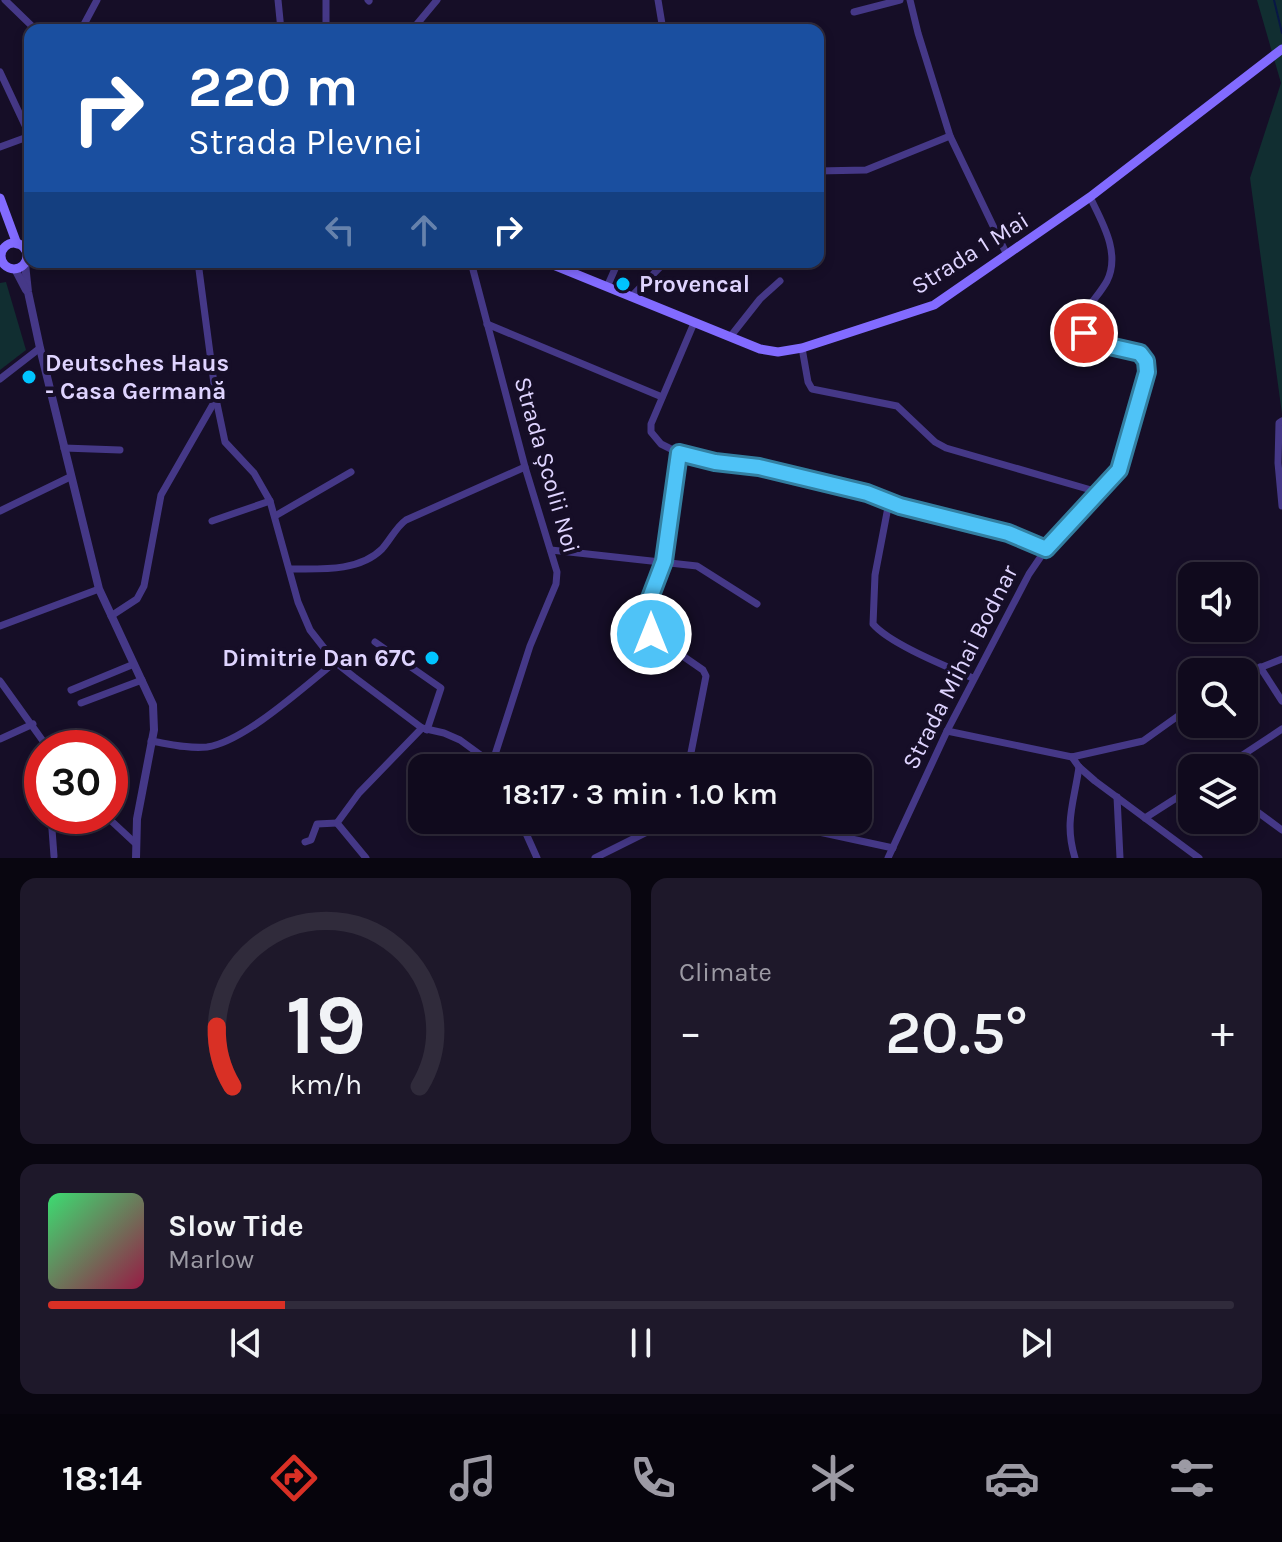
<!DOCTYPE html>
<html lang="en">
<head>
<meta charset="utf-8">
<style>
  body { margin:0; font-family:Karla,sans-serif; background:#1e182a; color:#f1f3f6; height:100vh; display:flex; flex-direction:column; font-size:30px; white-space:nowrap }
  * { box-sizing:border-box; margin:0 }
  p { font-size:26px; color:#9c9aa4 }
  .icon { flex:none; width:44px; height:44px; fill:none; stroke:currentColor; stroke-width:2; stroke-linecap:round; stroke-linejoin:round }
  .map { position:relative; height:858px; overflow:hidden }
  .panel { display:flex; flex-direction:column; gap:20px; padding:20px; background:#090610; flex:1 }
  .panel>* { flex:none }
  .top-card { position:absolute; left:24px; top:24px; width:800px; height:244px; border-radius:16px; box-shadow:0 4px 12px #0003,0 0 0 2px #302b3b; background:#1a4fa0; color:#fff; overflow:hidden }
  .tools { position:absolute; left:1178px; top:562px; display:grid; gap:16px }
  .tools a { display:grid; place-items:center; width:80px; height:80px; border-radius:16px; background:#100a1d; box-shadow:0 4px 12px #0003,0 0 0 2px #302b3b; font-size:40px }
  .speed { position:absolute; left:24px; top:730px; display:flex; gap:16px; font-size:40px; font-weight:700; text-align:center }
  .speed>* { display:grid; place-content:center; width:104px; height:104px; border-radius:50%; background:#100a1d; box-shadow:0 4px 12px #0003,0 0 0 2px #302b3b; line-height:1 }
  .speed .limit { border:12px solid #d22; background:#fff; color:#111 }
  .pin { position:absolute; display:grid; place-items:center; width:68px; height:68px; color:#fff; margin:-34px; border:4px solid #fff; border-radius:50%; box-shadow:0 2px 8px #0007 }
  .me { position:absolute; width:88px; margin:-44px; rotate:0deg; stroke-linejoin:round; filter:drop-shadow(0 0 6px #0008) }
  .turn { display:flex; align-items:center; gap:28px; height:168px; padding:0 32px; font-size:36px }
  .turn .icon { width:104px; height:104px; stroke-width:2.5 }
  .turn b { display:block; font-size:56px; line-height:68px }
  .lanes { display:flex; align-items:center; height:76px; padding:0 32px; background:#0003; justify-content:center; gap:40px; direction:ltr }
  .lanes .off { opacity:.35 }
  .big { font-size:60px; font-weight:600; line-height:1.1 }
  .panel .card { flex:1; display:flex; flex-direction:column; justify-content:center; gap:12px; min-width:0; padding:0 28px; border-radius:16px; background:#1e182a }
  .panel .dial { align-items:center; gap:0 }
  .dial svg { height:208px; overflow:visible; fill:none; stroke:#302b3b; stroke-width:7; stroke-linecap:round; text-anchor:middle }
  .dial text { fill:#f1f3f6; stroke:none }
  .song { display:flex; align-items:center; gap:24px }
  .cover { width:96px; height:96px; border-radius:12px; background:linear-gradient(135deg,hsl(140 70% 55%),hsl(340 70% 35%)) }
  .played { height:8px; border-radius:4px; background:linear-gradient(90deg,#d93025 20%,#302b3b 20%) }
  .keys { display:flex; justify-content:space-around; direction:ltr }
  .heat { display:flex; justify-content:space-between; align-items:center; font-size:44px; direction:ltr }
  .panel .tiles { flex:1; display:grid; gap:20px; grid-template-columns:1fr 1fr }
  .card:last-child { grid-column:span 2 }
  .trip { position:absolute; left:408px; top:754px; width:464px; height:80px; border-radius:16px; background:#100a1d; box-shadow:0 4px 12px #0003,0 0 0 2px #302b3b; font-weight:600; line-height:80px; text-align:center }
  .tabs { display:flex; height:128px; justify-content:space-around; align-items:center; background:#06040c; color:#9c9aa4 }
  .tabs .icon { width:56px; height:56px }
  .tabs .active { color:#d93025 }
  .tabs b { font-size:36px; color:#f1f3f6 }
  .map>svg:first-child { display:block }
</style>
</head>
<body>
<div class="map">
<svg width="1282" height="858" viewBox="0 0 1282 858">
  <rect width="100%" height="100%" fill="#160e27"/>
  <g fill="#112e31">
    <path d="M1257,0H1282V414L1250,178L1281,83Z"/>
    <path d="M6,282L26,350L0,370V283Z"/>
  </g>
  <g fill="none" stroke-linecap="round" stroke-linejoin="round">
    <path stroke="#081746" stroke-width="2" d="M1274,0L1282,33"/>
    <g stroke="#453887" stroke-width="7">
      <path d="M5,0L36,30"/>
      <path d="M278,0L281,30"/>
      <path d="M368,0L369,1"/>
      <path d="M658,0L663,30"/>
      <path d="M910,0L918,33L950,136L1007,255"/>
      <path d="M854,12L900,0"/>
      <path d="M81,30L97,0"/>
      <path d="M326,30V0"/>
      <path d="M412,30L437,0"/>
      <path d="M747,30L752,27"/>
      <path d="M0,72L30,136"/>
      <path d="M0,147L30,136"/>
      <path d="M818,171L866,170L950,136"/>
      <path d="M198,262L216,399L225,442L254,473L270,501L298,602L310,630L335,662L354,677L422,728L444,733L460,740L482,756L491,768"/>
      <path d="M471,262L525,467L557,572L556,584L530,646L491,767"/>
      <path d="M607,287L618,262"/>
      <path d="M631,297L665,262"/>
      <path d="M694,323L651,424V432L661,444L679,453L715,462L759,467L867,493L900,506L1008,533L1046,549"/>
      <path d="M487,324L662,397"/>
      <path d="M730,337L760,299L780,281"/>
      <path d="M802,348L808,382L812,389L897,406L935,442L946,448L1098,492"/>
      <path d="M0,379L40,348"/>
      <path d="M1282,421L1279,423L1278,463L1282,506"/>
      <path d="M64,448L120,450"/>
      <path d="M679,453L664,561L642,619L651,634L703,670L706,676L688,768"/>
      <path d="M889,502L875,575L873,624C890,644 948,667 973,678"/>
      <path d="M0,511L70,477"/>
      <path d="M275,516L351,472"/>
      <path d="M212,521L270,501"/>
      <path d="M551,550L697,566L757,604"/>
      <path d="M290,569C320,569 359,572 382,549C391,539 396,527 406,520L525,467"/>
      <path d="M111,616L137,599L144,586L161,495L216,399"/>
      <path d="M0,626L99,589"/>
      <path d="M375,642L441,688L427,730"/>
      <path d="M1260,667L1282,701"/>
      <path d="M1244,674L1282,659"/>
      <path d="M0,681L48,748"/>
      <path d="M71,690L134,664"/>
      <path d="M81,703L142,680"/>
      <path d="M947,731L1072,757L1143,741L1192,706"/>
      <path d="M0,739L33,724"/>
      <path d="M151,741C169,744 189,749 207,747C244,742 305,686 335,662"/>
      <path d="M1072,757L1079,767L1095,781L1199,858"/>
      <path d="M42,764V787"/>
      <path d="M1223,768L1282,729"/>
      <path d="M1117,797L1120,858"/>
      <path d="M1244,802L1282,830"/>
      <path d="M51,816L54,856"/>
      <path d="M106,816L135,843"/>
      <path d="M1145,818L1192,788"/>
      <path d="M520,820L537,858"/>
      <path d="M702,820L727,832L796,827L893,848"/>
      <path d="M305,842L311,840L317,824L337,823"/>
      <path d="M366,858L337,823L359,793L422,728"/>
      <path d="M595,858L671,820"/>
      <path d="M888,858L947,731L1029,574L1046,549L1114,477L1122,463L1147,372L1146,361L1140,353L1096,343L1084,333L1082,318C1088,305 1100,294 1107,281C1121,253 1102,222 1090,197"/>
      <path d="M1075,858C1064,822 1074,803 1079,767"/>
    </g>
    <g stroke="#453887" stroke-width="8">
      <path d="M25,264L28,292L40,348L99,589L153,705L154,730L137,819L136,858"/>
      <path d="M15,269L26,290"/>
    </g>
    <g stroke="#826bff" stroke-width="9">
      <path d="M0,198L17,244"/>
      <circle cx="14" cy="256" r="13"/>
      <path d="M546,262L760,349L778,352L802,348L934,305L1090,197L1282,49"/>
    </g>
  </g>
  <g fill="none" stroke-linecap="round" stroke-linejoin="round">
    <defs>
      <path id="route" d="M651,634L642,619L664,561L679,453L715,462L759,467L867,493L900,506L1008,533L1046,549L1119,470L1147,372L1146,361L1140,353L1096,343L1084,333"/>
    </defs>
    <use href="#route" stroke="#337fa1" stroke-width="20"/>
    <use href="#route" stroke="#4fc3f7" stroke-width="14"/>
  </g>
  <g fill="#00c4ff" stroke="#160e27" stroke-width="3">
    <circle cx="623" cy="284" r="8"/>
    <circle cx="29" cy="377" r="8"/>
    <circle cx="432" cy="658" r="8"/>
  </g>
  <g text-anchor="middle" stroke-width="8" stroke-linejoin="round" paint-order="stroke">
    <g font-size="24" fill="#dfd4ff" stroke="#160e27">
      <text transform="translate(970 253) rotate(-32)" y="8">Strada 1 Mai</text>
      <text transform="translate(547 465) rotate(74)" y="8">Strada Școlii Noi</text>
      <text transform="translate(960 667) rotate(-63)" y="8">Strada Mihai Bodnar</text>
    </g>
    <g font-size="24" font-weight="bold" fill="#dfd4ff" stroke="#160e27" text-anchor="start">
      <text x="639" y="292">Provencal</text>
      <text x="45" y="371">Deutsches Haus<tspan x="45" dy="28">- Casa Germană</tspan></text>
      <text x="416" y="666" text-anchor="end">Dimitrie Dan 67C</text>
    </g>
  </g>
</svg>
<div class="tools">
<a><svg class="icon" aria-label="sound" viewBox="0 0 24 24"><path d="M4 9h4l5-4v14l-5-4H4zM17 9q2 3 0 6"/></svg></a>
<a><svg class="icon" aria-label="search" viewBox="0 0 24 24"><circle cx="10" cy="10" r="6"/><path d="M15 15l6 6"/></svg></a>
<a><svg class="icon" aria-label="layers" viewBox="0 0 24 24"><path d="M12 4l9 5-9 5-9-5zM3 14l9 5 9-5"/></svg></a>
</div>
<div class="speed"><div class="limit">30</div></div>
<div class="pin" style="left:1084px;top:333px;background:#d93025"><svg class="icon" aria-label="arrive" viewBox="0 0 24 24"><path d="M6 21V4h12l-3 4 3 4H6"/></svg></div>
<svg class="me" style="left:651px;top:634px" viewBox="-20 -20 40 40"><circle r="17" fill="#4fc3f7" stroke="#fff" stroke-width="3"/><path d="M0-11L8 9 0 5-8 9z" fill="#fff"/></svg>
<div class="trip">18:17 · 3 min · 1.0 km</div>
<div class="top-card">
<div class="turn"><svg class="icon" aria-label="right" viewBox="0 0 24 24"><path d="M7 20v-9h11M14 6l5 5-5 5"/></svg><div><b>220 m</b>Strada Plevnei</div></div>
<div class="lanes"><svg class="icon off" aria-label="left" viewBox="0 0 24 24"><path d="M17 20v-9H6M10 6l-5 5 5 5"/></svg><svg class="icon off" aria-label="ahead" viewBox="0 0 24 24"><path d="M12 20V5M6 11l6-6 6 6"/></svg><svg class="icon" aria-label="right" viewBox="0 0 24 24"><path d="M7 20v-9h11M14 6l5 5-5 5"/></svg></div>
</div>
</div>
<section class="panel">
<div class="tiles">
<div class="card dial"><svg viewBox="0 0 100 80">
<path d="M14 69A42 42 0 1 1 86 69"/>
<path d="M14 69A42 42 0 0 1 8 46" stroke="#d93025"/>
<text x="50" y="56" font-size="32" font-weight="700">19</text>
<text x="50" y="72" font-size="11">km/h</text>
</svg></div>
<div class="card"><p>Climate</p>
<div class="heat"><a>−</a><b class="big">20.5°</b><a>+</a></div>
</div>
<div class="card">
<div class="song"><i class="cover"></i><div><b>Slow Tide</b><p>Marlow</p></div></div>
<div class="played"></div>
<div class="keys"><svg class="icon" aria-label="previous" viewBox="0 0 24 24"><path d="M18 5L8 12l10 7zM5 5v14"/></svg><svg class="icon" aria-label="pause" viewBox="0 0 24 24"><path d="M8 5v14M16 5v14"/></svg><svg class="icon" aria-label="next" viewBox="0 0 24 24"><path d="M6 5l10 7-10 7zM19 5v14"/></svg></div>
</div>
</div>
</section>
<nav class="tabs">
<b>18:14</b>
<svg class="icon active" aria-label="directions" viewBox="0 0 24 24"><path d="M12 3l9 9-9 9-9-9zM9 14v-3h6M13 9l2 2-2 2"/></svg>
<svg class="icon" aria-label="music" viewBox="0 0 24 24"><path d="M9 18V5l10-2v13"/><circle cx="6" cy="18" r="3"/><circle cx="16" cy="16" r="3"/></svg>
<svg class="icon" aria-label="phone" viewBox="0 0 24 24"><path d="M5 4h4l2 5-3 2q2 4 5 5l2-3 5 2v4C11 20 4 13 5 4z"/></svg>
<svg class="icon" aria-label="climate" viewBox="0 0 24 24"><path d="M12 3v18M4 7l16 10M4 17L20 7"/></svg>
<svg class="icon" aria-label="car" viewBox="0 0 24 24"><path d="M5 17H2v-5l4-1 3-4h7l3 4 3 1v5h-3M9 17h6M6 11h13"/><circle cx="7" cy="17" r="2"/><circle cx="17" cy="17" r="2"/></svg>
<svg class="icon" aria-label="filters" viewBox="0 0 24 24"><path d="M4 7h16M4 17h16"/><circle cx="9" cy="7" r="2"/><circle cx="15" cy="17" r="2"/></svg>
</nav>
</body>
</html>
